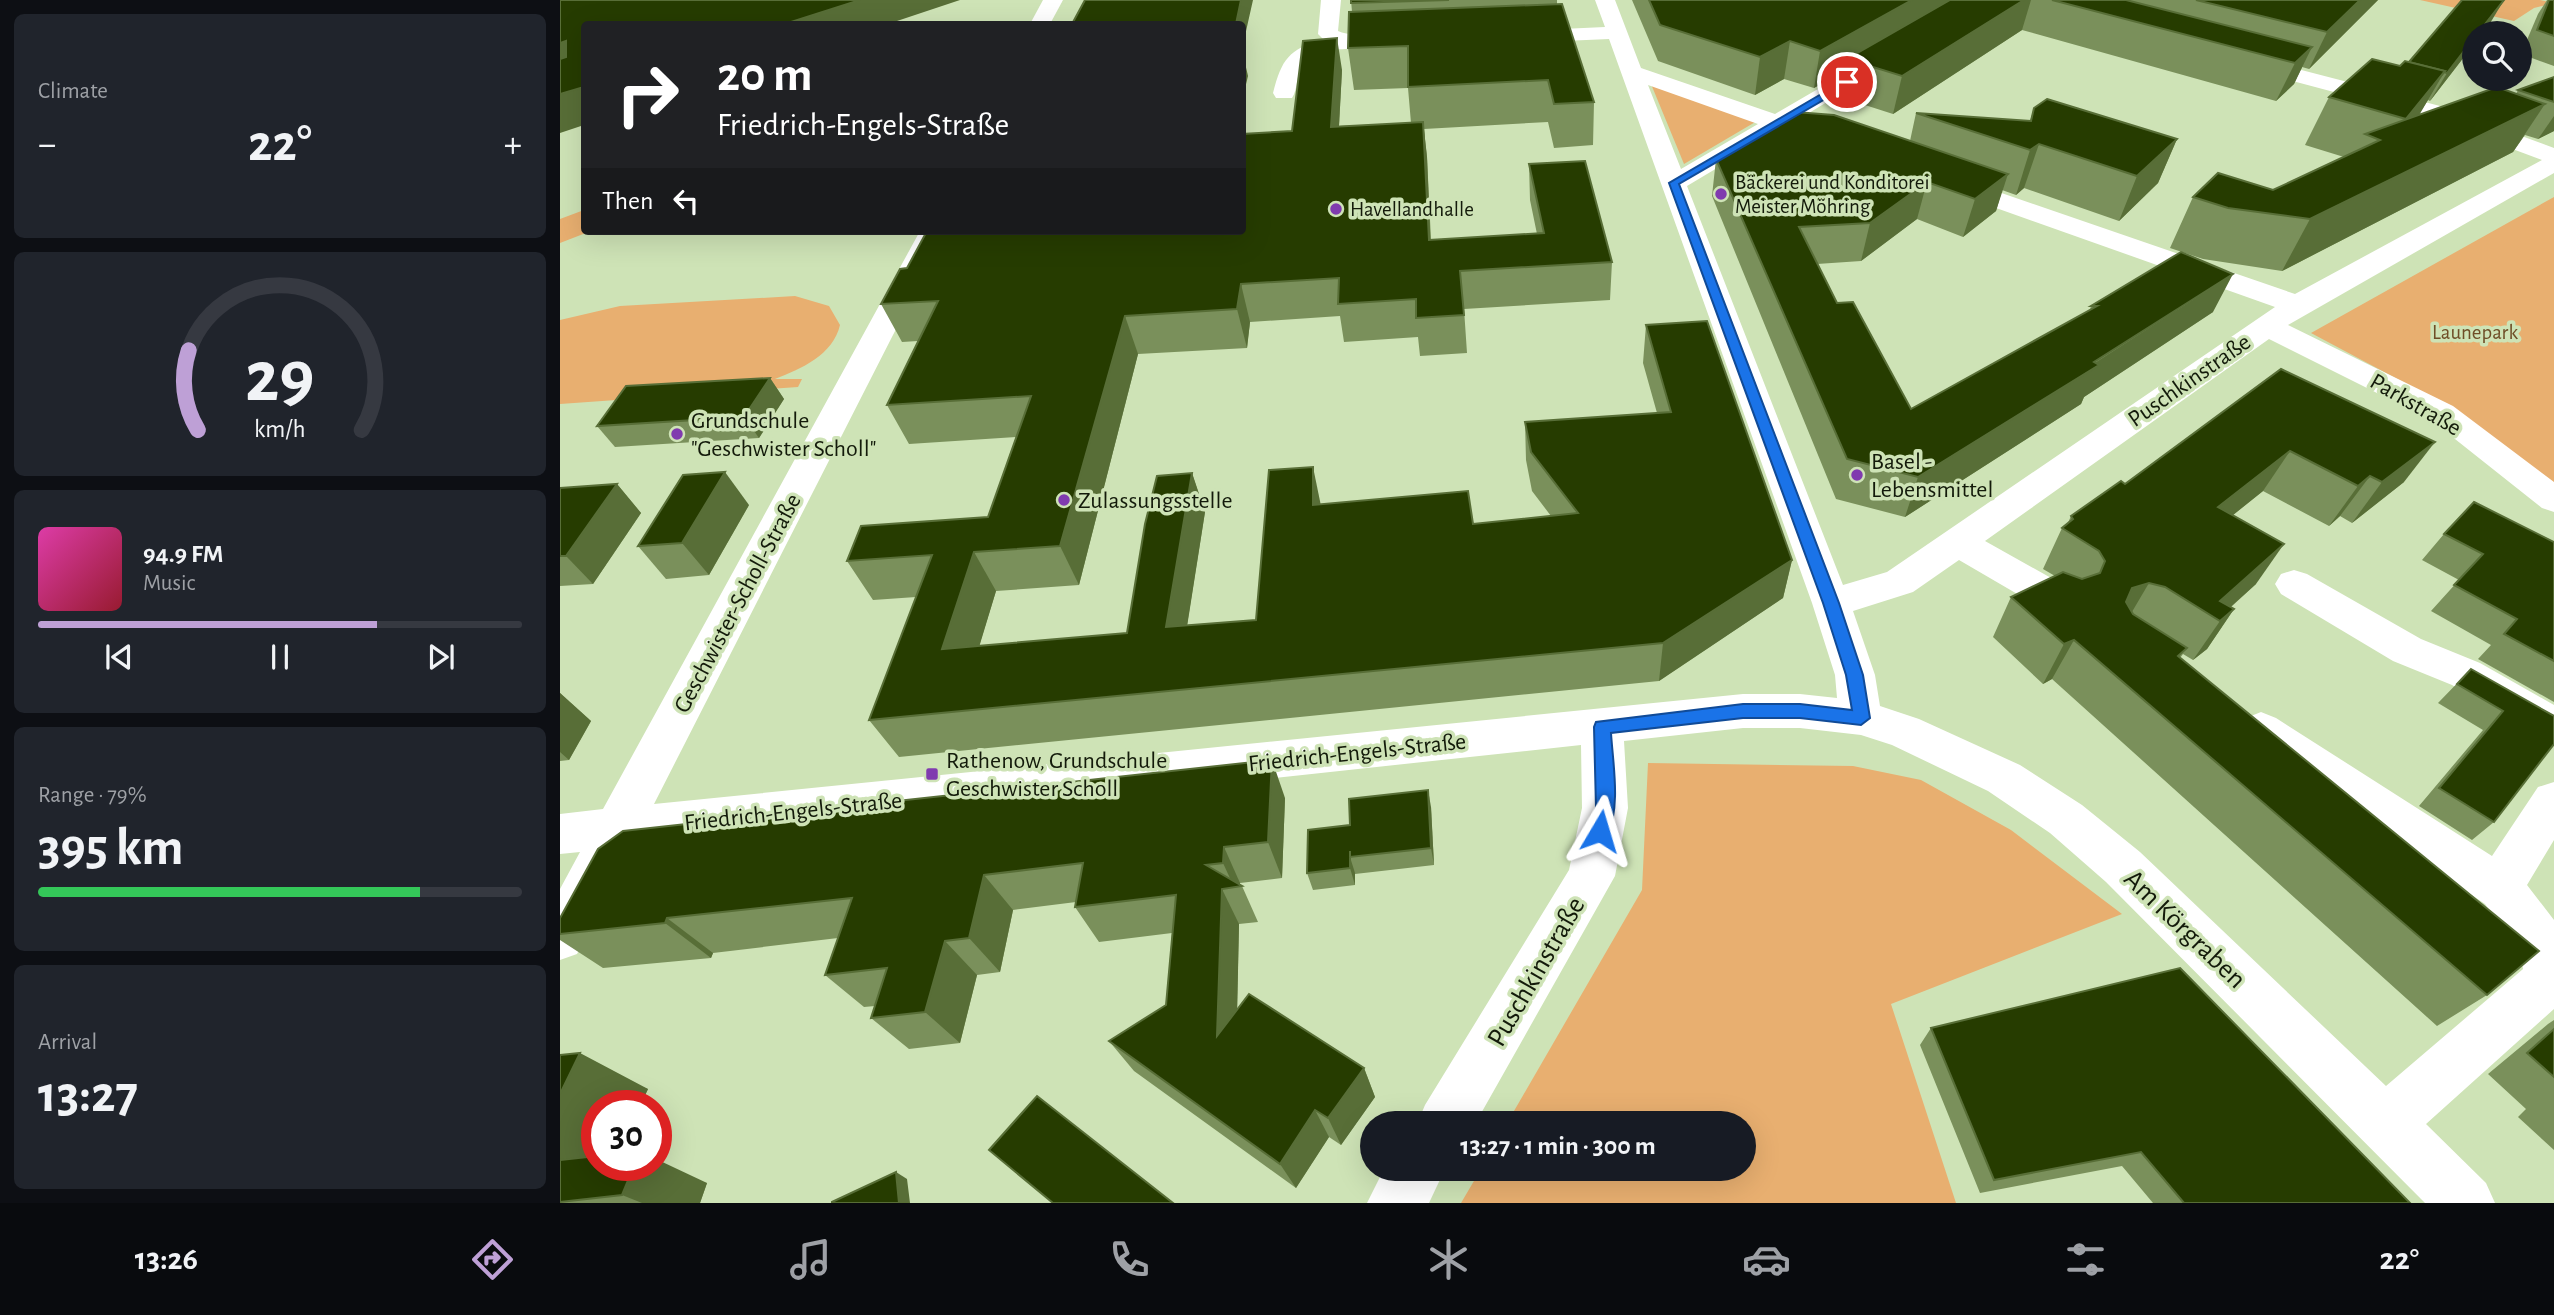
<!DOCTYPE html>
<html lang="en">
<head>
<meta charset="utf-8">
<style>
  body { margin:0; font-family:"Alegreya Sans",sans-serif; background:#20242c; color:#f1f3f6; height:100vh; display:flex; flex-direction:column; font-size:26px; white-space:nowrap }
  * { box-sizing:border-box; margin:0 }
  p { font-size:23px; color:#9ea1a6 }
  .icon { flex:none; width:38px; height:38px; fill:none; stroke:currentColor; stroke-width:2; stroke-linecap:round; stroke-linejoin:round }
  .map { position:relative; flex:1; overflow:hidden }
  .sheet { display:flex; flex-direction:column; gap:14px; padding:14px; background:#0d0f14; width:560px }
  .sheet>* { flex:none }
  .top-card { position:absolute; left:21px; top:21px; width:665px; height:214px; border-radius:7px; box-shadow:0 7px 28px #0002; background:#202124; color:#fff; overflow:hidden }
  .tools { position:absolute; left:1902px; top:21px; display:grid; gap:14px }
  .tools a { display:grid; place-items:center; width:70px; height:70px; border-radius:50%; background:#171b24; box-shadow:0 7px 28px #0002; font-size:35px }
  .speed { position:absolute; left:21px; top:1090px; display:flex; gap:14px; font-size:35px; font-weight:700; text-align:center }
  .speed>* { display:grid; place-content:center; width:91px; height:91px; border-radius:50%; background:#171b24; box-shadow:0 7px 28px #0002; line-height:1 }
  .speed .limit { border:10px solid #d22; background:#fff; color:#111 }
  .pin { position:absolute; display:grid; place-items:center; width:60px; height:60px; color:#fff; margin:-30px; border:4px solid #fff; border-radius:50%; box-shadow:0 2px 7px #0007 }
  .me { position:absolute; width:77px; margin:-38px; rotate:7deg; stroke-linejoin:round; filter:drop-shadow(0 0 5px #0008) }
  .turn { display:flex; align-items:center; gap:24px; height:147px; padding:0 21px; font-size:32px }
  .turn .icon { width:91px; height:91px; stroke-width:2.5 }
  .turn b { display:block; font-size:49px; line-height:60px }
  .then { display:flex; align-items:center; height:66px; padding:0 21px; background:#0003; gap:14px; font-size:26px }
  .big { font-size:52px; font-weight:700; line-height:1.1 }
  .sheet .tile { flex:1; display:flex; flex-direction:column; justify-content:center; gap:10px; min-width:0; padding:0 24px; border-radius:10px; background:#20242c }
  .sheet .dial { align-items:center; gap:0 }
  .dial svg { height:182px; overflow:visible; fill:none; stroke:#363941; stroke-width:7; stroke-linecap:round; text-anchor:middle }
  .dial text { fill:#f1f3f6; stroke:none }
  .song { display:flex; align-items:center; gap:21px }
  .cover { width:84px; height:84px; border-radius:10px; background:linear-gradient(135deg,hsl(320 70% 55%),hsl(350 70% 35%)) }
  .played { height:7px; border-radius:4px; background:linear-gradient(90deg,#bea0d6 70%,#363941 70%) }
  .keys { display:flex; justify-content:space-around; direction:ltr }
  .heat { display:flex; justify-content:space-between; align-items:center; font-size:38px; direction:ltr }
  .charge { height:10px; border-radius:5px; background:linear-gradient(90deg,#34c759 79%,#363941 0) }
  .trip { position:absolute; left:800px; top:1111px; width:396px; height:70px; border-radius:35px; background:#171b24; box-shadow:0 7px 28px #0002; font-weight:700; line-height:70px; text-align:center }
  .tabs { display:flex; height:112px; justify-content:space-around; align-items:center; background:#090b0e; color:#9ea1a6 }
  .tabs .icon { width:49px; height:49px }
  .tabs .active { color:#bea0d6 }
  .tabs b { font-size:32px; color:#f1f3f6 }
  main { display:flex; flex:1; min-height:0 }
  .map>svg:first-child { display:block }
</style>
</head>
<body>
<main>
<section class="sheet">
<div class="tile"><p>Climate</p>
<div class="heat"><a>−</a><b class="big">22°</b><a>+</a></div>
</div>
<div class="tile dial"><svg viewBox="0 0 100 80">
<path d="M14 69A42 42 0 1 1 86 69"/>
<path d="M14 69A42 42 0 0 1 10 34" stroke="#bea0d6"/>
<text x="50" y="56" font-size="32" font-weight="700">29</text>
<text x="50" y="72" font-size="11">km/h</text>
</svg></div>
<div class="tile">
<div class="song"><i class="cover"></i><div><b>94.9 FM</b><p>Music</p></div></div>
<div class="played"></div>
<div class="keys"><svg class="icon" aria-label="previous" viewBox="0 0 24 24"><path d="M18 5L8 12l10 7zM5 5v14"/></svg><svg class="icon" aria-label="pause" viewBox="0 0 24 24"><path d="M8 5v14M16 5v14"/></svg><svg class="icon" aria-label="next" viewBox="0 0 24 24"><path d="M6 5l10 7-10 7zM19 5v14"/></svg></div>
</div>
<div class="tile"><p>Range · 79%</p><b class="big">395 km</b><div class="charge"></div></div>
<div class="tile"><p>Arrival</p><b class="big">13:27</b></div>
</section>
<div class="map">
<svg width="1994" height="1203" viewBox="0 0 1994 1203">
  <rect width="100%" height="100%" fill="#cee3b6"/>
  <g fill="#e8af70">
    <path d="M1860,0H1980L1994,3L1974,8L1954,21Z"/>
    <path d="M1091,84L1197,121L1124,164Z"/>
    <path d="M1994,197V492L1890,407L1751,333Z"/>
    <path d="M24,210V231H31L0,243V219Z"/>
    <path d="M235,296L269,306L280,325C273,355 241,369 215,379H242L238,387L0,404V320L60,306Z"/>
    <path d="M1088,763L1293,766L1361,780L1451,830L1562,914L1331,1004L1396,1203H901L921,1169H1183V1124L947,1123L1082,890Z"/>
  </g>
  <g fill="none" stroke-linecap="round" stroke-linejoin="round">
    <g fill="#fff" fill-rule="evenodd">
      <path d="M483,0H503L490,24H470Z"/>
      <path d="M761,0H781L778,31C797,40 842,30 851,42C836,63 766,32 742,66C736,75 738,89 732,98H716L713,93C722,59 728,50 763,39L758,34Z"/>
      <path d="M1035,0H1055L1081,68L1215,114L1318,54L1326,53L1337,59L1236,121L1274,135L1278,140L1274,145L1266,147L1219,131L1127,186L1283,585L1327,572L1715,307L1380,188L1376,183L1380,178H1398L1735,294L1982,160L1864,116L1680,67L1677,62L1680,57L1688,56L1880,106L1994,148V173L1728,325L1893,406L1994,482V512L1982,508L1871,420L1709,339L1425,541L1516,592L1521,602L1516,612L1502,616L1488,612L1399,560L1353,592L1293,611L1315,675L1320,706L1359,719L1460,765L1522,805L1580,852L1826,1086L1963,969L1960,954L1925,904L1686,742L1680,730L1686,718L1701,712L1716,718L1932,856L1978,787L1994,782V840L1967,885L1994,920V1009L1866,1124L1926,1183L1935,1203H1865L1546,882L1490,833L1428,791L1332,745L1301,735L1240,728H1183L1064,741L1068,808L1055,876L915,1124H857L865,1105L1009,870L1022,808L1021,745L72,847L17,954L0,960V889L20,852L0,854V814L43,809L360,231H386L94,804L1183,694H1240L1277,698L1275,675L1252,603L1049,39L961,43L951,37L961,31L1045,27ZM1088,85L1198,124L1121,169Z"/>
      <path d="M1734,570L1747,574L1861,639L1920,663L1994,705V743L1979,738L1892,685L1833,661L1721,594L1715,584L1721,574Z"/>
      <path d="M824,1169H885L869,1203H807Z"/>
    </g>
  </g>
  <g fill="#7a905b">
    <path d="M791,0H997V4L1034,102L1033,145L994,148L988,122L864,129L867,157L871,240L977,234L970,200L969,164L1052,262L1050,300L904,309L907,353L860,356L858,337L784,342L780,316L690,322L687,348L578,354L519,585L436,591L419,646L567,633L632,473L645,512L627,625L696,620L761,505L913,524L991,516L972,491L966,460L965,422L1097,413L1083,363L1086,325L1232,560L1223,598L1099,681L339,757L309,720L356,597L313,600L287,561L428,517L456,437L349,444L327,405L358,341L342,342L321,304L347,268L732,131L782,70L779,126L851,123L848,88L794,90L788,48L792,12Z"/>
    <path d="M1072,0H1818L1749,69L1742,67L1734,84L1716,101L1462,30L1333,114L1280,97L1285,70L1254,88L1224,79L1195,95L1098,61Z"/>
    <path d="M1987,0H1994V66L1961,54L1978,14Z"/>
    <path d="M1929,25L1923,33H1914V44L1870,101L1868,100L1859,114L1956,94L1958,90L1994,77V131L1978,139L1965,135L1953,152L1722,271L1643,259L1610,248L1633,197L1713,190L1784,157L1745,145L1769,97Z"/>
    <path d="M1474,108L1617,139L1598,183L1559,221L1464,188L1456,195L1442,190L1436,211L1403,237L1357,219L1301,261L1257,264L1277,303L1351,409L1530,310L1531,306L1653,312L1524,397L1521,404L1345,517L1276,499L1152,196L1156,159L1350,141L1356,113L1470,121Z"/>
    <path d="M1721,369L1844,482L1792,523L1780,516L1769,526L1703,491L1673,515L1696,584L1671,607L1674,609L1647,649L1633,660L1623,654L1620,658L1927,995L1877,1026L1492,679L1483,684L1433,637L1451,597L1495,576L1483,569L1502,528L1507,525L1511,516L1565,484Z"/>
    <path d="M210,378L224,399L199,438L55,447L37,426Z"/>
    <path d="M57,484L81,513L33,584L0,586V488Z"/>
    <path d="M189,505L149,575L106,579L78,546Z"/>
    <path d="M1884,534L1994,542V702L1918,659L1931,645L1871,611L1899,580L1862,560Z"/>
    <path d="M1911,669L1994,716L1934,822L1912,840L1859,806L1923,730L1878,703Z"/>
    <path d="M0,693L31,721L9,760L0,761Z"/>
    <path d="M725,798L722,878L680,883V885L682,886L698,922L679,924L677,1009L804,1068L815,1097L781,1145L769,1137L736,1188L574,1071L549,1041L606,1005L612,933L539,942L515,907L516,902L453,910L440,972L417,975L400,1043L349,1049L311,1018L315,1006L304,1007L265,975L278,938L153,953L151,958L43,968L0,940V918Z"/>
    <path d="M871,807L874,865L795,874V885L753,890L747,873L790,825Z"/>
    <path d="M1994,1020V1150L1958,1117L1966,1109L1928,1074L1988,1024Z"/>
    <path d="M1371,1028L1850,1203H1593L1562,1166L1420,1193L1360,1045Z"/>
    <path d="M0,1055L88,1089L80,1106H37V1166L147,1183L140,1203H0Z"/>
  </g>
  <g fill="#586e37">
    <path d="M300,0H400L328,24H228V23Z"/>
    <path d="M681,0H693L682,49V24H676Z"/>
    <path d="M1352,0H1406L1287,59L1285,70L1254,88L1260,51Z"/>
    <path d="M1464,0H1471L1462,30L1333,114L1342,76Z"/>
    <path d="M1800,0H1818L1749,69L1767,32Z"/>
    <path d="M1944,0L1929,25L1923,33H1918Z"/>
    <path d="M777,38L782,70L777,162L771,127Z"/>
    <path d="M1914,38V44L1870,101L1887,73Z"/>
    <path d="M6,41L24,70L0,79V43Z"/>
    <path d="M1230,41L1224,79L1195,95L1200,57Z"/>
    <path d="M1752,47L1734,84L1716,101L1735,63Z"/>
    <path d="M682,50L688,76L682,101Z"/>
    <path d="M1885,71L1858,117L1846,119Z"/>
    <path d="M24,87V125L0,133V94Z"/>
    <path d="M1985,104L1953,152L1722,271L1750,219Z"/>
    <path d="M1994,116V131L1978,139Z"/>
    <path d="M863,122L867,157L872,277L869,240Z"/>
    <path d="M1617,139L1598,183L1559,221L1577,176Z"/>
    <path d="M1479,144L1464,188L1456,195L1470,150Z"/>
    <path d="M1448,174L1436,211L1403,237L1415,199Z"/>
    <path d="M1367,182L1357,219L1301,261L1310,223Z"/>
    <path d="M1673,274L1653,312L1524,397L1521,404L1345,517L1358,477Z"/>
    <path d="M681,284L690,322L687,348L677,309Z"/>
    <path d="M565,316L578,354L519,585L500,546Z"/>
    <path d="M210,378L224,399L199,438L184,417Z"/>
    <path d="M1875,442L1844,482L1792,523L1822,482Z"/>
    <path d="M1730,451L1703,491L1633,547L1658,507Z"/>
    <path d="M753,467L761,506L753,505Z"/>
    <path d="M165,472L189,505L149,575L122,543Z"/>
    <path d="M632,473L645,512L621,665L606,627Z"/>
    <path d="M1810,476L1780,516L1769,526L1798,486Z"/>
    <path d="M57,484L81,513L33,584L6,556Z"/>
    <path d="M1724,544L1696,584L1657,619L1660,601Z"/>
    <path d="M414,552L436,591L407,687L382,649Z"/>
    <path d="M1232,560L1223,598L1099,681L1103,643Z"/>
    <path d="M1589,583L1566,622L1549,628L1572,588Z"/>
    <path d="M1674,609L1647,649L1633,660L1660,621Z"/>
    <path d="M1514,640L1492,679L1483,684L1504,644Z"/>
    <path d="M0,693L31,721L9,760L0,752Z"/>
    <path d="M712,760L725,798L722,878L708,842Z"/>
    <path d="M868,790L871,807L874,865L871,848Z"/>
    <path d="M664,847L680,883V887H674L663,863Z"/>
    <path d="M790,857L795,873V885L790,868Z"/>
    <path d="M424,875L453,910L440,972L409,938Z"/>
    <path d="M662,889L679,924L676,1066L657,1036Z"/>
    <path d="M107,918L153,953L151,958L105,923Z"/>
    <path d="M385,941L417,975L400,1043L365,1012Z"/>
    <path d="M20,1053L88,1089L80,1106H37V1166L0,1178V1094Z"/>
    <path d="M804,1068L815,1097L781,1145L768,1118Z"/>
    <path d="M755,1110L769,1137L736,1188L720,1164Z"/>
    <path d="M96,1159L147,1183L140,1203H82L62,1195L74,1166H96Z"/>
    <path d="M336,1172L347,1179L350,1203H339Z"/>
  </g>
  <g fill="#263c00" stroke="#586e37" stroke-width="2">
    <path d="M0,0H300L228,23L230,24H24V87L0,94V59L6,57V41L0,43Z"/>
    <path d="M525,0H681L676,24H512Z"/>
    <path d="M791,0H889L791,3Z"/>
    <path d="M1089,0H1352L1260,51L1230,41L1200,57L1100,25Z"/>
    <path d="M1390,0H1464L1342,76L1287,59Z"/>
    <path d="M1492,0H1566L1752,47L1735,63Z"/>
    <path d="M1636,0H1800L1767,32Z"/>
    <path d="M1902,0H1944L1918,33H1914V38L1887,73L1884,72L1885,71L1849,62Z"/>
    <path d="M1989,0H1994V36L1977,30Z"/>
    <path d="M1002,4L1034,102L994,104L988,80L848,87V46L788,48L789,12Z"/>
    <path d="M777,38L771,127L863,122L869,240L984,233L969,164L1025,161L1052,262L900,271L904,315L856,318V299L778,304L779,278L681,284L677,309L565,316L500,546L414,552L382,649L567,633L585,524L597,476L632,473L606,627L696,620L709,470L753,467V505L908,491L913,524L1018,513L971,452L965,422L1111,412L1086,325L1147,321L1232,560L1103,643L309,720L372,555L287,561L301,526L428,517L471,396L327,405L378,301L321,304L340,269L347,268L367,231H682V134L732,131L743,41Z"/>
    <path d="M1812,59L1840,66L1845,61L1885,71L1846,119L1769,97Z"/>
    <path d="M1994,77V102L1958,90Z"/>
    <path d="M1937,87L1985,104L1750,219L1668,208L1633,197L1658,173L1713,190L1820,140L1805,134Z"/>
    <path d="M1487,99L1617,139L1577,176L1479,144L1470,150L1356,113L1471,121L1474,108Z"/>
    <path d="M1235,112L1274,115L1448,174L1415,199L1367,182L1310,223L1239,227L1277,303L1293,302L1351,409L1537,306H1531L1621,252L1673,274L1534,362L1539,365L1358,477L1287,459L1156,159Z"/>
    <path d="M1721,369L1875,442L1822,482L1810,476L1798,486L1730,451L1658,507L1724,544L1660,601L1674,609L1660,621L1605,587L1589,583L1572,588L1566,602L1573,614L1627,648L1618,656L1979,951L1927,995L1514,640L1504,644L1451,597L1503,572L1522,579L1540,573L1545,561L1539,551L1502,528L1513,519L1511,516L1561,481L1565,484Z"/>
    <path d="M210,378L184,417L37,426L66,386Z"/>
    <path d="M165,472L122,543L78,546L123,475Z"/>
    <path d="M57,484L6,556H0V488Z"/>
    <path d="M1914,502L1994,542V661L1944,634L1957,619L1894,585L1923,554L1884,534Z"/>
    <path d="M1911,669L1994,716V744L1934,822L1879,788L1943,711L1897,684Z"/>
    <path d="M712,760L708,842L664,847L663,863L646,865L682,886L662,889L657,1036L689,994L804,1068L768,1118L755,1110L720,1164L549,1041L606,1005L616,895L515,907L523,863L424,875L409,938L385,941L365,1012L311,1018L327,968L265,975L292,898L107,918L105,923L0,934V918L38,849L63,831Z"/>
    <path d="M868,790L871,848L790,857V851V868L747,873L748,830L790,825L789,799Z"/>
    <path d="M1620,968L1850,1203H1624L1581,1152L1434,1180L1371,1028Z"/>
    <path d="M1994,1029V1077L1967,1053Z"/>
    <path d="M20,1053L0,1094V1055Z"/>
    <path d="M477,1096L613,1203H493L429,1150Z"/>
    <path d="M37,1156V1166H74L62,1195L0,1202V1160Z"/>
    <path d="M336,1172L339,1203H272V1202Z"/>
  </g>
  <path fill="#1a73e8" stroke="#114b97" stroke-width="2" d="M1287,79L1291,84L1119,184L1279,603L1303,675L1310,718L1301,725L1240,718H1183L1051,733C1053,765 1061,806 1047,837L1040,839L1034,837L1031,831L1036,808L1034,727L1036,722L1183,704H1240L1292,710L1286,675L1263,603L1109,183Z"/>
  <g fill="#803baf" stroke="#cee3b6" stroke-width="2.5">
    <circle cx="1161" cy="194" r="7"/>
    <circle cx="776" cy="209" r="7"/>
    <circle cx="117" cy="434" r="7"/>
    <circle cx="1297" cy="475" r="7"/>
    <circle cx="504" cy="500" r="7"/>
    <rect x="365" y="767" width="14" height="14" rx="3.5"/>
  </g>
  <g text-anchor="middle" stroke-width="7" stroke-linejoin="round" paint-order="stroke">
    <g font-size="21" fill="#131a0a" stroke="#cee3b6" text-anchor="start">
      <text x="1175" y="189">Bäckerei und Konditorei<tspan x="1175" dy="24">Meister Möhring</tspan></text>
      <text x="790" y="216">Havellandhalle</text>
    </g>
    <g font-size="21" fill="#6f4e27" stroke="#cee3b6">
      <text x="1915" y="339">Launepark</text>
    </g>
    <g font-size="24" fill="#131a0a" stroke="#cee3b6">
      <text transform="translate(1629 380) rotate(-35)" y="8">Puschkinstraße</text>
      <text transform="translate(1856 404) rotate(30)" y="8">Parkstraße</text>
      <text transform="translate(177 603) rotate(-62)" y="8">Geschwister-Scholl-Straße</text>
      <text transform="translate(797 752) rotate(-6)" y="8">Friedrich-Engels-Straße</text>
      <text transform="translate(233 811) rotate(-6)" y="8">Friedrich-Engels-Straße</text>
    </g>
    <g font-size="24" fill="#131a0a" stroke="#cee3b6" text-anchor="start">
      <text x="131" y="428">Grundschule<tspan x="131" dy="28">"Geschwister Scholl"</tspan></text>
      <text x="1311" y="469">Basel -<tspan x="1311" dy="28">Lebensmittel</tspan></text>
      <text x="518" y="508">Zulassungsstelle</text>
      <text x="386" y="768">Rathenow, Grundschule<tspan x="386" dy="28">Geschwister Scholl</tspan></text>
    </g>
    <g font-size="28" fill="#131a0a" stroke="#cee3b6">
      <text transform="translate(1626 928) rotate(44)" y="10">Am Körgraben</text>
      <text transform="translate(975 971) rotate(-60)" y="10">Puschkinstraße</text>
    </g>
  </g>
</svg>
<div class="tools">
<a><svg class="icon" aria-label="search" viewBox="0 0 24 24"><circle cx="10" cy="10" r="6"/><path d="M15 15l6 6"/></svg></a>
</div>
<div class="speed"><div class="limit">30</div></div>
<div class="pin" style="left:1287px;top:82px;background:#d93025"><svg class="icon" aria-label="arrive" viewBox="0 0 24 24"><path d="M6 21V4h12l-3 4 3 4H6"/></svg></div>
<svg class="me" style="left:1040px;top:831px" viewBox="-20 -20 40 40"><path d="M0-17L14 15 0 8-14 15z" fill="#1a73e8" stroke="#fff" stroke-width="4"/></svg>
<div class="trip">13:27 · 1 min · 300 m</div>
<div class="top-card">
<div class="turn"><svg class="icon" aria-label="right" viewBox="0 0 24 24"><path d="M7 20v-9h11M14 6l5 5-5 5"/></svg><div><b>20 m</b>Friedrich-Engels-Straße</div></div>
<div class="then">Then<svg class="icon" aria-label="left" viewBox="0 0 24 24"><path d="M17 20v-9H6M10 6l-5 5 5 5"/></svg></div>
</div>
</div>
</main>
<nav class="tabs">
<b>13:26</b>
<svg class="icon active" aria-label="directions" viewBox="0 0 24 24"><path d="M12 3l9 9-9 9-9-9zM9 14v-3h6M13 9l2 2-2 2"/></svg>
<svg class="icon" aria-label="music" viewBox="0 0 24 24"><path d="M9 18V5l10-2v13"/><circle cx="6" cy="18" r="3"/><circle cx="16" cy="16" r="3"/></svg>
<svg class="icon" aria-label="phone" viewBox="0 0 24 24"><path d="M5 4h4l2 5-3 2q2 4 5 5l2-3 5 2v4C11 20 4 13 5 4z"/></svg>
<svg class="icon" aria-label="climate" viewBox="0 0 24 24"><path d="M12 3v18M4 7l16 10M4 17L20 7"/></svg>
<svg class="icon" aria-label="car" viewBox="0 0 24 24"><path d="M5 17H2v-5l4-1 3-4h7l3 4 3 1v5h-3M9 17h6M6 11h13"/><circle cx="7" cy="17" r="2"/><circle cx="17" cy="17" r="2"/></svg>
<svg class="icon" aria-label="filters" viewBox="0 0 24 24"><path d="M4 7h16M4 17h16"/><circle cx="9" cy="7" r="2"/><circle cx="15" cy="17" r="2"/></svg>
<b>22°</b>
</nav>
</body>
</html>
